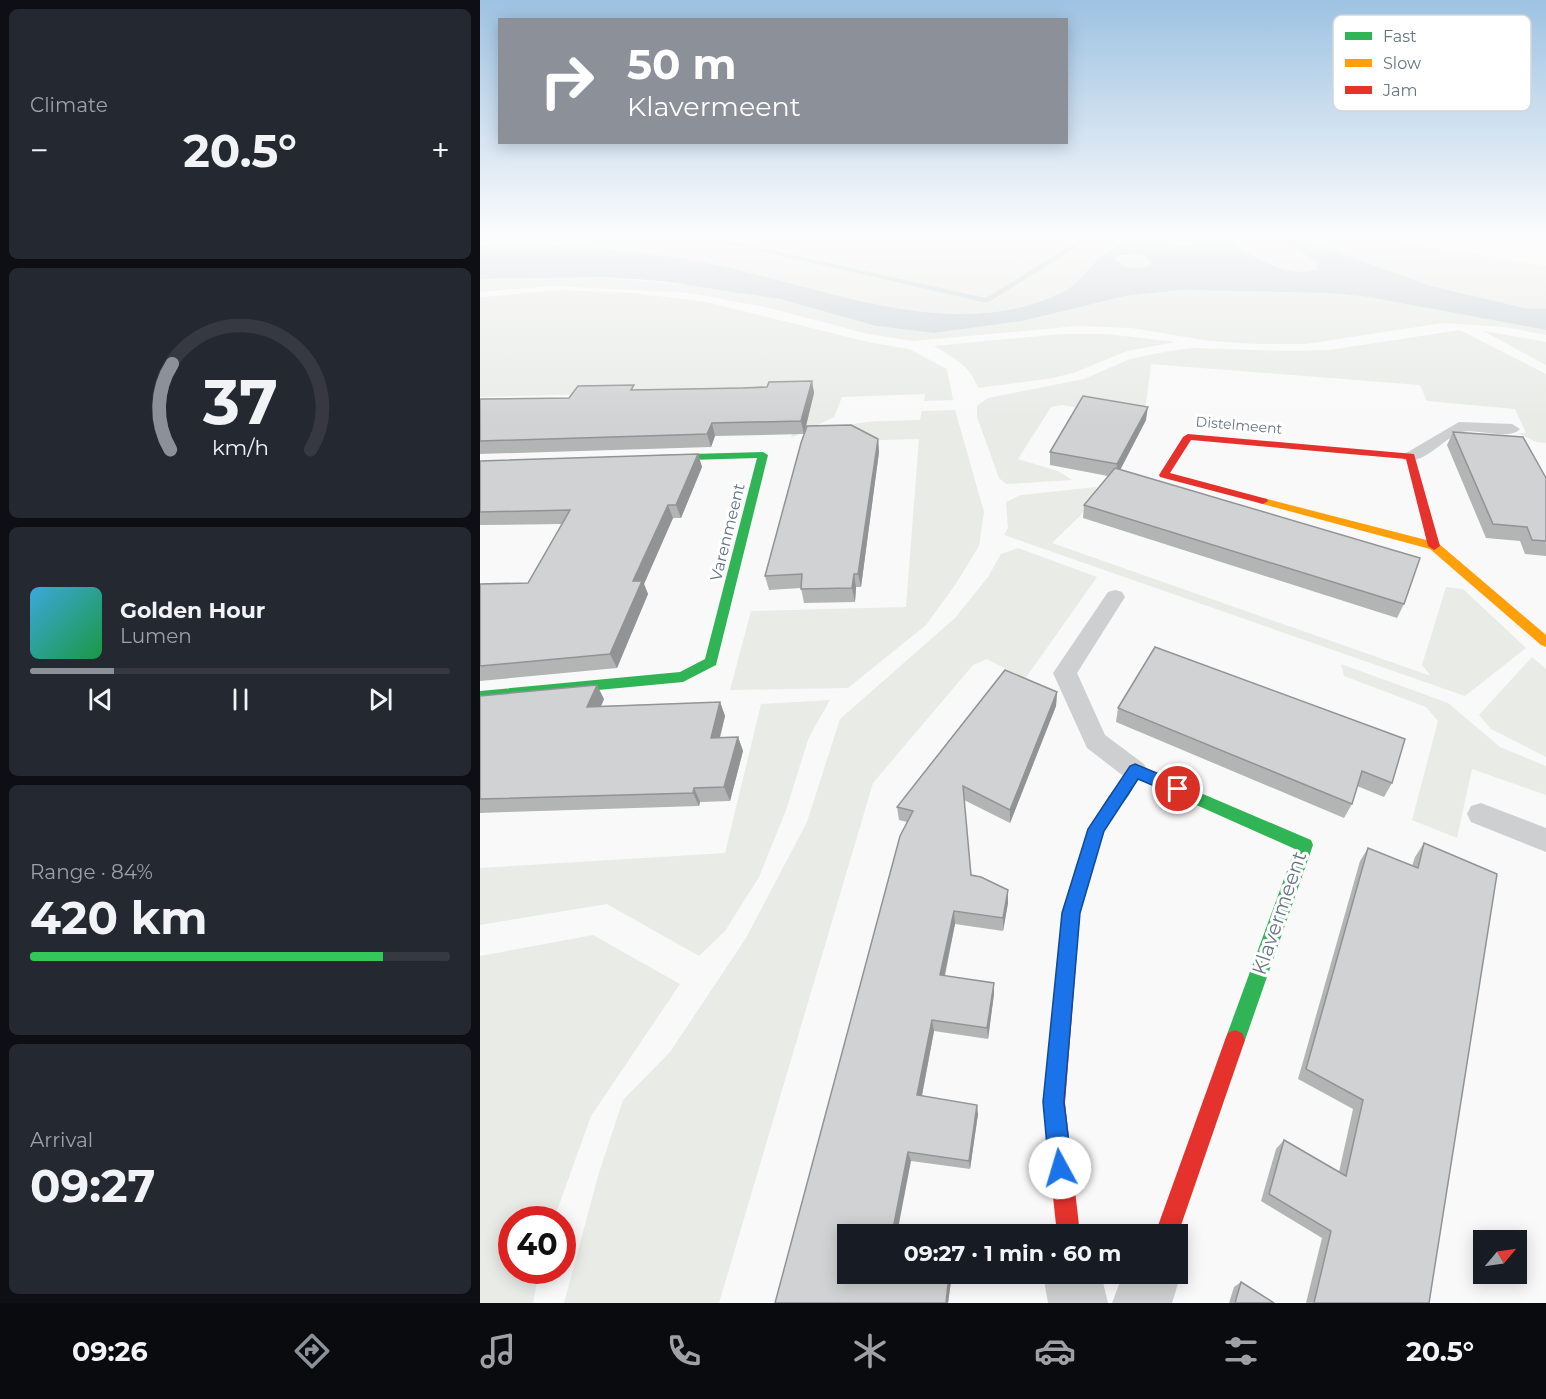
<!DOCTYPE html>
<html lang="en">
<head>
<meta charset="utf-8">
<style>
  body { margin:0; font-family:Montserrat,sans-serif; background:#242831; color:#f1f3f6; height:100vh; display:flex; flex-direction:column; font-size:22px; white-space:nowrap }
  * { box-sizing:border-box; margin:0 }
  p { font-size:20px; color:#9ea1a6 }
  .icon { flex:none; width:33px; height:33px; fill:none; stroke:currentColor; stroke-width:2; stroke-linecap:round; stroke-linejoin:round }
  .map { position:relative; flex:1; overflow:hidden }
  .side { display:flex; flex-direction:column; gap:9px; padding:9px; background:#0d0f14; width:480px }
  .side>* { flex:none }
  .guide { position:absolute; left:18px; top:18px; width:570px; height:126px; border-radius:0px; box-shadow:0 3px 15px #0003; background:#8c9099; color:#fff; overflow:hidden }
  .needle { width:39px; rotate:61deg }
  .fabs { position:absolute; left:993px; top:1230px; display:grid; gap:12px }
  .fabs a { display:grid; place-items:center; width:54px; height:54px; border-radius:0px; background:#171b24; box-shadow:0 3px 15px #0003; font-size:30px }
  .speed { position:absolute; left:18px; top:1206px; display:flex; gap:12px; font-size:30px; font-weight:700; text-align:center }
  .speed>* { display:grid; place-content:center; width:78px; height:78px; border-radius:50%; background:#171b24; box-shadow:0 3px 15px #0003; line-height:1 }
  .speed .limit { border:9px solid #d22; background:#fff; color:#111 }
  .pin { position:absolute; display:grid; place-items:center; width:51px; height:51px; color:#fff; margin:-26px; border:3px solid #fff; border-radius:50%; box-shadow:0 2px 6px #0007 }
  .me { position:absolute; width:66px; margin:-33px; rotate:354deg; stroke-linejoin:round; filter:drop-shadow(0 0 4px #0008) }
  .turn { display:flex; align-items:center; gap:21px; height:126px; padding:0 30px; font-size:27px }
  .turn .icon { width:78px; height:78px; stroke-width:2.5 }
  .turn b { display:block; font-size:42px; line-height:51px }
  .big { font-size:45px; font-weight:700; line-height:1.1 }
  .side .tile { flex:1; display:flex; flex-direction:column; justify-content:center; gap:9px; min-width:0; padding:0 21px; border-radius:9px; background:#242831 }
  .side .dial { align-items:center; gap:0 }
  .dial svg { height:156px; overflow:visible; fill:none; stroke:#363941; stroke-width:7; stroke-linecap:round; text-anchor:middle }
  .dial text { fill:#f1f3f6; stroke:none }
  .song { display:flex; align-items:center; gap:18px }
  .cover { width:72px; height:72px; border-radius:9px; background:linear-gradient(135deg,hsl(200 70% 55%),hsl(140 70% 35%)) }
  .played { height:6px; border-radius:3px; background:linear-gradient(90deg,#8c9099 20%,#363941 20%) }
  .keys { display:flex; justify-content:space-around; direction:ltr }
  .heat { display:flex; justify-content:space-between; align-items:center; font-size:33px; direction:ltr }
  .charge { height:9px; border-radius:4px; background:linear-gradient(90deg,#34c759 84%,#363941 0) }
  .trip { position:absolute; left:357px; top:1224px; width:351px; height:60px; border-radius:0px; background:#171b24; box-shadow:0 3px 15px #0003; font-weight:700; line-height:60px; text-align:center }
  .tab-bar { display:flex; height:96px; justify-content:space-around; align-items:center; background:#090b0e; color:#9ea1a6 }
  .tab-bar .icon { width:42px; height:42px }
  .tab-bar .on { color:#8c9099 }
  .tab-bar b { font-size:27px; color:#f1f3f6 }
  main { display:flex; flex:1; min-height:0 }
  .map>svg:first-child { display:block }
</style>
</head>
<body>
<main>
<section class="side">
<div class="tile"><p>Climate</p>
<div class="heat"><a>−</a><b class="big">20.5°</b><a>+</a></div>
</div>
<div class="tile dial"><svg viewBox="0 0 100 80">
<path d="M14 69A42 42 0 1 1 86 69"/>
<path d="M14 69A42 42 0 0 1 15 25" stroke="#8c9099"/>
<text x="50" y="56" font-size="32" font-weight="700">37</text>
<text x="50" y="72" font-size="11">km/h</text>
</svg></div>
<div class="tile">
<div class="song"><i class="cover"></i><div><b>Golden Hour</b><p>Lumen</p></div></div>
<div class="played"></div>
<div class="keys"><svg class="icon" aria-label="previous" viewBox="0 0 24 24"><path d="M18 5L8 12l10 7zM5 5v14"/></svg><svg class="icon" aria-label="pause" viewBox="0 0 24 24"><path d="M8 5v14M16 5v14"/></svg><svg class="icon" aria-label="next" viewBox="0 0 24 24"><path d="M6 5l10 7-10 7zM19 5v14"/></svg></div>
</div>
<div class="tile"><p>Range · 84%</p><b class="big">420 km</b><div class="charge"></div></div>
<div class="tile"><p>Arrival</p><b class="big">09:27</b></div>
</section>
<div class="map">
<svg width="1066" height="1303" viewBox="0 0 1066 1303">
  <rect width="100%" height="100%" fill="#f9f9f9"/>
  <g fill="#e8ebe6">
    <path d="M0,237H649C638,245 626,252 616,261C605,272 598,285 583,292C473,347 338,284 227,263C152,249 76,242 0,246Z"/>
    <path d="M762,237C791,237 814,244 837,263V270C802,277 787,262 757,247L754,239Z"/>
    <path d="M813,237H893L1066,266V309L1045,308L951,286Z"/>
    <path d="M654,254L664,256L671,262L666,267L648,268L635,259Z"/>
    <path d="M125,277L237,288L300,299L396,326L454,333L542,321L646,296L702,290L847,293L888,297L1066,330V335L1024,327L963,323L826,344H776L729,341L651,328L598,326L433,341L388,334L289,308L209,293L72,286L0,292V279Z"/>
    <path d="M80,290L154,293L227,302L388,342L429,349L467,369L473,400L444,401L445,394L362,397L354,417L311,438L324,389L0,397V297Z"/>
    <path d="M980,330L1066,374V443L1056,442L1038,433H1046L1035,409L947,401L940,385L671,364L664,419L582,405L571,407L538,459L578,471L592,480L526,484L519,478L497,417V406L508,398L604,379L650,359L684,352L712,348L809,351L849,350Z"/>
    <path d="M1004,331L1066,342V365L1003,331Z"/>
    <path d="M581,334H628L696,342L647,351L593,373L573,378L498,388C490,365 474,358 454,346Z"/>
    <path d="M475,410L504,512L499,546L475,585L446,625L368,688L250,690L271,611L426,607L439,439L332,442C372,417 395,422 440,420L442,411Z"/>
    <path d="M617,487L601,515L572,543L951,676L942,665L966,587L983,589L1046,648L985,696L524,535L528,528L526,502L541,495Z"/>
    <path d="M538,548L617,577L545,679L507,659L493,665L393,783L239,1303H84L118,1176L143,1100L190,1052L266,938L327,822L360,719L475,618L508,577L521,554Z"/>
    <path d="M1052,657L1066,669V757L1011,729L999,715Z"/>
    <path d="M861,664L968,703L1020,747L1066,766V795L992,769L977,838L932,820L958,721L946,707L864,676Z"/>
    <path d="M350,700L329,737L306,810L279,877L245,931L219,956L127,904L0,925V868L245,853L281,704Z"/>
    <path d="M113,935L200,984L111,1116L74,1219L32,1220V1270L59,1271L53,1303H0V956Z"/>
  </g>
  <path fill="#ced6d9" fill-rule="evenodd" d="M649,237H671L699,246L712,244L725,237H762L754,239L757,247C787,262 803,277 837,270V263C819,248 800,239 776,237L818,238L951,286L1045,308L1066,309V330L888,297L847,293L702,290L646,296L542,321L454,333L396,326L300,299L181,281L125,277L0,279V246C76,242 152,249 227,263C338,284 473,347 583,292C598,285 605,272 616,261C626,252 638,245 649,237ZM654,254L664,256L671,262L666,267L648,268L635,259L642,255Z"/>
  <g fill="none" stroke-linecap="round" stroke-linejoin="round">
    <path fill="#ced6d9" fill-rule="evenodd" d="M220,237H232L506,298L605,237H613L507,303Z"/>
    <g fill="#cecfd0" fill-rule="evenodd">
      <path d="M979,422L1032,424L1040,429C1030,441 996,428 982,432C963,438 945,465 924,460L921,456Z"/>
      <path d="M635,590L642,592L645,597L597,673L625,735L664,764L668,771L664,778L655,781L646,778L607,748L573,673L628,592Z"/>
      <path d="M1001,803L1066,828V852L991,822L987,814L991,806Z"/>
    </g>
    <g fill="#cecfd0" fill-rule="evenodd">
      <path d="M698,1265L701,1274L692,1303H632L643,1274H698Z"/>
      <path d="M563,1274H621L628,1303H568Z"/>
    </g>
    <g fill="#30b455" fill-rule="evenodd">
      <path d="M283,452L288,455L236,665L203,682L0,701V691L200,672L225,659L277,458L176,461L171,458L176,455Z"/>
      <path d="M655,765L831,840L833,845L765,1040L762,1047L755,1050L748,1047L745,1040L815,849L658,779C651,790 644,811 629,806L627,801L629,796L650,767Z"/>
    </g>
    <path fill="#ff9f0a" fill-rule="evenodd" d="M783,498L958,543L1066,635V647L1061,645L950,549L779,503L778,501Z"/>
    <g fill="#e5322d" fill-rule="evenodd">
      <path d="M708,434L934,454L960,546L954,550L948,546L926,459L711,440L690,473L787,499L788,501L783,504L680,477L679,475L703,437Z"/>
      <path d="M635,794L641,796L643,801L624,831L600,913L585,1103L600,1234H577L563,1103L582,913L608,829L629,796Z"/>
      <path d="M755,1030L762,1033L765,1040L698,1234H675L745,1040L748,1033Z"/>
    </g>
  </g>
  <g fill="#b3b5b5">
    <path d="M332,381L334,393L324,434L235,436L231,447L0,454V399L89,398L156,390L287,387Z"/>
    <path d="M666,420L640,470L924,604L917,618L603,518L604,505L628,476L570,465V452Z"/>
    <path d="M973,432L1066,478V556L1045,554L1040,541L1006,538L967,445Z"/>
    <path d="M398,439L399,452L381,587H376L375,602L324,603L321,588L289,590L285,576Z"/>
    <path d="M218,454L222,467L201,518H193L164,584L168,594L137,668L0,681V584L48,583L82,524L0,525V461Z"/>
    <path d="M675,647L912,783L904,797L877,786L872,804L864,818L636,722L638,708Z"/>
    <path d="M577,692L576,706L530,823L484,800L491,875L528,903L523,931L475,924L465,976L514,983V994L508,1039L454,1031L442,1096L498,1114L490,1169L431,1161L368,1234L472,1274L468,1303H295L427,822L419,820L417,807Z"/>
    <path d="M0,696L124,699L121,706L240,702L245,716L240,738L258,737L263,751L250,801L220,802L219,806L27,812L0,813Z"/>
    <path d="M944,843L949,1303H826L842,1238L781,1201L796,1149L804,1140L859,1172L873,1109L818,1079L880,861L888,848L932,866L935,857Z"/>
    <path d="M761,1282L794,1303H749L754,1287Z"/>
  </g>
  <g fill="#929394">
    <path d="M332,381L334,393L324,434L321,421Z"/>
    <path d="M668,407L666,420L636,478L637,464Z"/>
    <path d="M232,423L235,436L231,447L227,434Z"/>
    <path d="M398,439L399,452L381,587L378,574Z"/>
    <path d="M218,454L222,467L201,518L196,505Z"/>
    <path d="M188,505L193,518L164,584L168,594L137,668L130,654L153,581Z"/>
    <path d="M374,574L376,587L375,602L372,588Z"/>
    <path d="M117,685L124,699L115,720L107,707Z"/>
    <path d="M577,692L576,706L530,823V810Z"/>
    <path d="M240,702L245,716L236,752L231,738Z"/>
    <path d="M258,737L263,751L250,801L244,787Z"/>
    <path d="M214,788L220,802L219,806L213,793Z"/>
    <path d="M528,890V903L523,931V918Z"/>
    <path d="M474,911L475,924L462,987L460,975Z"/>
    <path d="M514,983V994L508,1039L507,1028Z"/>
    <path d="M452,1020L454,1031L440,1105L437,1095Z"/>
    <path d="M497,1105L498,1114L490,1169L489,1161Z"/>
    <path d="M428,1152L431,1161L417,1234H412Z"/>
    <path d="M469,1274H472L468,1303H466Z"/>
  </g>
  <g fill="#d0d2d3" stroke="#929394" stroke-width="1.5">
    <path d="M332,381L321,421L232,423L227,434L0,441V399L89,398L98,386L154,385L151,390L263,388L287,387L289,382Z"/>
    <path d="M603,396L668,407L637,464L570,452Z"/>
    <path d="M371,425L398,439L378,574H374L372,588L321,589L322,574L285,576L321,443L327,426Z"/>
    <path d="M973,432L1043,437L1066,478V541L1052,540L1047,527L1013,524Z"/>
    <path d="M218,454L196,505H188L153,581H162L130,654L0,666V584L48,583L90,510L0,512V461Z"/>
    <path d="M635,468L940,558L924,604L604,505Z"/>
    <path d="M675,647L925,739L912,783L882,771L872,804L638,708Z"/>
    <path d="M525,670L577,692L530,810L483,786L491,875L501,877L528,890L523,918L474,911L460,975L514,983L507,1028L452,1020L437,1095L497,1105L489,1161L428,1152L412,1234H368V1274H469L466,1303H295L420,836L433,811L417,807Z"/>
    <path d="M117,685L107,707L240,702L231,738L258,737L244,787L214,788L213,793L0,799V696Z"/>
    <path d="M944,843L1017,874L949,1303H834L851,1231L789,1194L804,1140L866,1176L883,1100L826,1069L888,848L938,868Z"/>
    <path d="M761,1282L794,1303H755Z"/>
  </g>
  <linearGradient id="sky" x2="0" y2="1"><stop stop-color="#9dc2e2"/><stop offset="0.56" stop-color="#fcfcfc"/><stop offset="1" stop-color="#fcfcfc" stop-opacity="0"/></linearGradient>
  <rect width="1066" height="420" fill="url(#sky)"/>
  <path fill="#1a73e8" stroke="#114b97" stroke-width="1.5" d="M655,764L703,784L705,789L703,794L698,796L658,779L624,831L600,913L584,1102L592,1168L588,1176L580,1180L573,1176L569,1168L563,1102L582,913L608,829L650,766Z"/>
  <g text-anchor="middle" stroke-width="6" stroke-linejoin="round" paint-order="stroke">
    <g font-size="14" fill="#657683" stroke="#fff">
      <text transform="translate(759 425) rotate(5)" y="5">Distelmeent</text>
    </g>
    <g font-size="16" fill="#657683" stroke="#fff">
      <text transform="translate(247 532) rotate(-76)" y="6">Varenmeent</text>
    </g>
    <g font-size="20" fill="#657683" stroke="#fff">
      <text transform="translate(799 913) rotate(-71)" y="7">Klavermeent</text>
    </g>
  </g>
  <rect x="853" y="15" width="198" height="96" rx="9" fill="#fff" stroke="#d1d6da" stroke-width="1.5"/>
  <rect x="865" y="32" width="27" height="8" fill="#30b455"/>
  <rect x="865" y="59" width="27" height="8" fill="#ff9f0a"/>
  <rect x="865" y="86" width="27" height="8" fill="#e5322d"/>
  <g font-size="16" fill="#657683">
    <text x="903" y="42">Fast</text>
    <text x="903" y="69">Slow</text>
    <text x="903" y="96">Jam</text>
  </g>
</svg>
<div class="fabs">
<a><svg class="needle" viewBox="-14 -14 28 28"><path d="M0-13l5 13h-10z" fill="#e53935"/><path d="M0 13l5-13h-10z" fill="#9ea1a6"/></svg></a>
</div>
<div class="speed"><div class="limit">40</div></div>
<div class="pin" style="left:698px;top:789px;background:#d93025"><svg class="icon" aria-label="arrive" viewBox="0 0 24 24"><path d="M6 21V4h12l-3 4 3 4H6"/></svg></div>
<svg class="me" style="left:580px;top:1168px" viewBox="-20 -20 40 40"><circle r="19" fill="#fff"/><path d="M0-13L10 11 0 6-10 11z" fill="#1a73e8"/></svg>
<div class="trip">09:27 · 1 min · 60 m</div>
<div class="guide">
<div class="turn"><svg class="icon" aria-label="right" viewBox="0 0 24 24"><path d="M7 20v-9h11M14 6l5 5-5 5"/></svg><div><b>50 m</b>Klavermeent</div></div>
</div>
</div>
</main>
<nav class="tab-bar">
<b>09:26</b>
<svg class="icon on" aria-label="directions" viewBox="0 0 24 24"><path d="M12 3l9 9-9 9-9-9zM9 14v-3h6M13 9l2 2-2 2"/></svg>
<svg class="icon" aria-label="music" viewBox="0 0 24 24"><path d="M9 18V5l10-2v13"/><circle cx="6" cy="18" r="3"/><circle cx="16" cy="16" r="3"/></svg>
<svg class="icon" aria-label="phone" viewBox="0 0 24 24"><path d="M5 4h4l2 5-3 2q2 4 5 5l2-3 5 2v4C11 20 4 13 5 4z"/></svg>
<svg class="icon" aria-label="climate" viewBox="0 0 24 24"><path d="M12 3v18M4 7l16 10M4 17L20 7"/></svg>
<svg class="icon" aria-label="car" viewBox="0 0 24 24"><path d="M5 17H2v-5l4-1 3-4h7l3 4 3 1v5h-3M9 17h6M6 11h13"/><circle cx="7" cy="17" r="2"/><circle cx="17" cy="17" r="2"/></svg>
<svg class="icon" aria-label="filters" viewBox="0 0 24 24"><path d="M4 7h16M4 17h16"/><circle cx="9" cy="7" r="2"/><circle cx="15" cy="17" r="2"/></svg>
<b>20.5°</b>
</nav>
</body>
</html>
